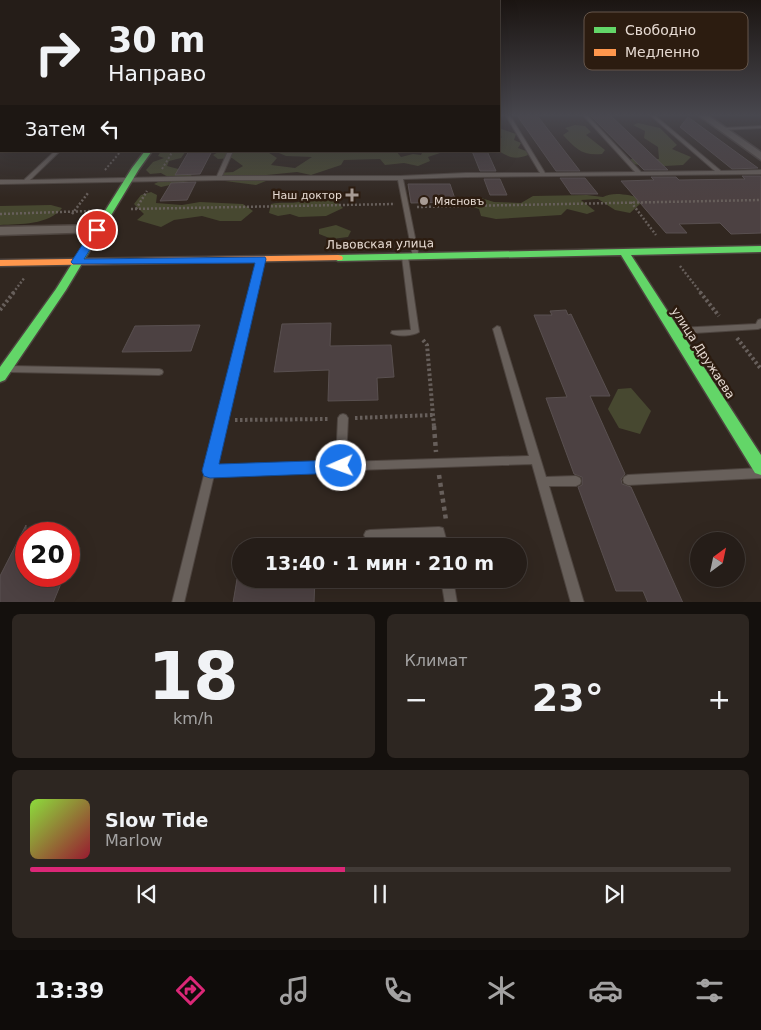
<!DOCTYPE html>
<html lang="ru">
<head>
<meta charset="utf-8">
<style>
  body { margin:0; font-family:"DejaVu Sans",sans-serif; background:#2d2621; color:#f1f3f6; height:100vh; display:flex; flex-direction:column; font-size:19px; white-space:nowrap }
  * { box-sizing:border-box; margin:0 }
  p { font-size:16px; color:#a3a2a2 }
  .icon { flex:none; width:28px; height:28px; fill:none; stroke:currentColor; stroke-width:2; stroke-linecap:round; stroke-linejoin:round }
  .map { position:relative; height:602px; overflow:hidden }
  .details { display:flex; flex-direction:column; gap:12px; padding:12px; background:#14100d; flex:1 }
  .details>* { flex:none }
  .banner { position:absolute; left:0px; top:0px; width:500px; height:152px; box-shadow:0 5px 20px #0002,0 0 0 1px #423b37; background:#251d18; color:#f1f3f6; overflow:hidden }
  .needle { width:32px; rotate:33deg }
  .tools { position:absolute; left:690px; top:532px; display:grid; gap:10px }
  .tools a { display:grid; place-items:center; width:55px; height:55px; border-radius:50%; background:#251d18; box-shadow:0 5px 20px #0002,0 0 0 1px #423b37; font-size:25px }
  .speed { position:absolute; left:15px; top:522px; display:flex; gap:10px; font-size:25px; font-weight:700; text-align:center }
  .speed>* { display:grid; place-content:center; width:65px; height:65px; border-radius:50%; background:#251d18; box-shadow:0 5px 20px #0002,0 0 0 1px #423b37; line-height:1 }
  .speed .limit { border:8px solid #d22; background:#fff; color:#111 }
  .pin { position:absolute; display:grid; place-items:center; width:42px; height:42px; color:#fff; margin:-21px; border:2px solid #fff; border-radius:50%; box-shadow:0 1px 5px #0007 }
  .me { position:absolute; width:55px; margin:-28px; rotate:268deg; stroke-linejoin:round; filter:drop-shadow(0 0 4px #0008) }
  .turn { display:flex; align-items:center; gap:18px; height:105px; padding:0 25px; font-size:22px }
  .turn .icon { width:65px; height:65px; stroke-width:2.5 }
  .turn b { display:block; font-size:35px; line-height:42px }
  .then { display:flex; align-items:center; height:48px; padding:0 25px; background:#0003; gap:10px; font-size:19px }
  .big { font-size:38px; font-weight:700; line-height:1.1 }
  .details .tile { flex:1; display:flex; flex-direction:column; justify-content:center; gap:8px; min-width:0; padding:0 18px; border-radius:8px; background:#2d2621 }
  .details .dial { align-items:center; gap:0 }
  .dial b { font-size:65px; line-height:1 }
  .song { display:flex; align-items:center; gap:15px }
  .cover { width:60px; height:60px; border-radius:8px; background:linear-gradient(135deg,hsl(90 70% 55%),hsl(350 70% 35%)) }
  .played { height:5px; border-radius:2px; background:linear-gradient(90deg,#db2777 45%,#423b37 45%) }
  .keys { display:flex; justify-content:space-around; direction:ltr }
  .heat { display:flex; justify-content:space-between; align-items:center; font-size:28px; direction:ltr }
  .details .tiles { flex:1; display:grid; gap:12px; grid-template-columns:1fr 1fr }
  .tile:last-child { grid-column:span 2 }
  .trip { position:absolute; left:232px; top:538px; width:295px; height:50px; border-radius:25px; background:#251d18; box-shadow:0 5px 20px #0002,0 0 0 1px #423b37; font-weight:700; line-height:50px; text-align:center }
  .menu { display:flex; height:80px; justify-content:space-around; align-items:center; background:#0f0c0a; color:#a3a2a2 }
  .menu .icon { width:35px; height:35px }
  .menu .selected { color:#db2777 }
  .menu b { font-size:22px; color:#f1f3f6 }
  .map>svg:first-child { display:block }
</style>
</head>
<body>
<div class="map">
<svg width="761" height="603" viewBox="0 0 761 603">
  <rect width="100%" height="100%" fill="#312720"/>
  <g fill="#474830">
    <path d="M638,123L660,128L677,145L672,149L691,157L683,165L646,167L631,163V159H659L658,147L644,138L645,131L633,125Z"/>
    <path d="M575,125L585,126L591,132L586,135L605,150L602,154C582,156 576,149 563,135L569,131L565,128Z"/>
    <path d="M499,128L516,134L514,140L521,143L518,148L526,151L528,155C515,160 510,158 499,151V140L502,137L499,135Z"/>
    <path d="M161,151H186L181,158L169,161L167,166L190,172L193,180L161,187L154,184L168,177L161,173L150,174L146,170L153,162L164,158L158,156Z"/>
    <path d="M220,151H266L277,158L271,165L295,168L312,157L286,156L279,153L284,151L338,153L396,151L401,157L413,154L421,155L423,151H446L428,157L430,161L418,166L404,163L385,165L380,159L344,160L341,165L311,175L297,172L267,175L266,181L256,185L217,180V173L233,172L243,166L232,158L218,159L213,155Z"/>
    <path d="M151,192L157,195L156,203L182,205L200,202L243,204L253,211L241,221H220L202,216L174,220L161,227L137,220L144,214L134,204L141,195Z"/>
    <path d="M587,195L603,197C613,191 630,195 641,198V203L630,213L615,210L598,199L581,200L595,211L587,214L567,209L561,215L496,219L481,216L479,209L460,203L463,198H481L494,202L521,203L533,196Z"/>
    <path d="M306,200H335L343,208L326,216L299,217L290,214L278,216L269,213L271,204C284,201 294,205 306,200Z"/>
    <path d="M51,205L62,208C49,225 20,224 0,225V206Z"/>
    <path d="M336,225L351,231L348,237L332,239L319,234V229Z"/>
    <path d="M631,388L651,411L640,434L619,428L608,409L618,389Z"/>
  </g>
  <g fill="#4c4142" stroke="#595050">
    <path d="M516,114H536L580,171H556Z"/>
    <path d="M589,114H609L668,170H644Z"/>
    <path d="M688,117L758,168L732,169L680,127Z"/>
    <path d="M189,151H212L200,174L175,175Z"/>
    <path d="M472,151H487L496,171H480Z"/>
    <path d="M742,176H761V233L731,234L720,223L679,224L687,233H666L621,181L654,180L651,177H676L679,180L745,179Z"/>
    <path d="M560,178H585L598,194H571Z"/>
    <path d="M484,179H500L507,195H490Z"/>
    <path d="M196,182L187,200L160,201L171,183Z"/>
    <path d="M408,184H450L456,202L411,203Z"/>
    <path d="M566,310L568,315L571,314L610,396H590L625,474L621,479L622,484L631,487L683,603H648L643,591H616L578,487L582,485V477L574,474L546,398L567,397L534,315H552L550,311Z"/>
    <path d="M331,323L330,346L391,345L394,377L377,378L378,400L328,401L329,370L274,372L282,324Z"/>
    <path d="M200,325L191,351L122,352L135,326Z"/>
    <path d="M26,525V576H64L53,603H0V576Z"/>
    <path d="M237,579H315L314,603H233Z"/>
  </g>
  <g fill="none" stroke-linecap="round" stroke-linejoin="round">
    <defs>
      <g id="lane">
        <path d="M505,114H509L545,173L635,172L582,114H586L641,172L715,171L649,114H653L721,171L761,170V174L466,177L403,179L419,257L416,259L413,257L398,180H219L0,184V180H24L55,151H60L30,180L217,176L228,151H233L222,176H400L466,173H540Z"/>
        <path d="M761,126V128L722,130L720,129L722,128Z"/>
        <path d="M405,255L408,257L419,332C413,336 397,337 391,333L392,331L411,330L402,257Z"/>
        <path d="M261,257L264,259L216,466L336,462L338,418L340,415L343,414L346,415L348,418L346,462L529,456L493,329L497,326L500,327L546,477L576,476L580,478L581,481L580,484L576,486H549L584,603H571L532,464L214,475L184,603H172L258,259Z"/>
        <path d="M761,319V328L758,329L678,334L674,331L678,328L756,324L758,320Z"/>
        <path d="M10,366L159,369L162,370L163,372L162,374L159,375L10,372L7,371L6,369L7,367Z"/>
        <path d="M761,468V478L628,485L624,483L623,480L624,477L628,475Z"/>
        <path d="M439,527L443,528L448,546H436L434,538L370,540L366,539L364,535L366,531L370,530Z"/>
        <path d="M441,579H453L457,603H445Z"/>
      </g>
      <g id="street">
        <path d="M697,114H706L761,152V160Z"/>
        <path d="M97,225L101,226L103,229L101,232L0,235V227Z"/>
      </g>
      <g id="fast">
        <path d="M145,151H152L139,169L66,290L5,380L0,382V367L56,289L132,168Z"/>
        <path d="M761,246V252L631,255L761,455V475L755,473L621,255L338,261L333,258L338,255Z"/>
      </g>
      <path id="slow" d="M338,255L342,256L343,258L342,260L0,266V260Z"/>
    </defs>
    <use href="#lane" stroke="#4d443f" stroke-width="2"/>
    <use href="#street" stroke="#4d443f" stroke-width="3"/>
    <use href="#fast" stroke="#4d443f" stroke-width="3"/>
    <use href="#slow" stroke="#4d443f" stroke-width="3"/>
    <g stroke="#675f5b" stroke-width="2" stroke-dasharray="2 2" stroke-linecap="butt">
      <path d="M162,169L173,151"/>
      <path d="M105,170L121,151"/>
    </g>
    <g stroke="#675f5b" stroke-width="2.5" stroke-dasharray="2 2" stroke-linecap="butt">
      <path d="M631,202L656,235"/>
      <path d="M417,207L761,200"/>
      <path d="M131,209L395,204"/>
      <path d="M136,209L147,191"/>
      <path d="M0,214L90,211"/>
      <path d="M72,214L88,193"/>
      <path d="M680,266L701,293"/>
      <path d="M13,293L25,277"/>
    </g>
    <g stroke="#675f5b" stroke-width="4" stroke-dasharray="2.5 2.5" stroke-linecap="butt">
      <path d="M700,292L719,316"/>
      <path d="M0,310L14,292"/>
      <path d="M737,338L761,369"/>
      <path d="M423,340L427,345L434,427"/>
      <path d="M355,418L433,415"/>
      <path d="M235,420L329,419"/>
    </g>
    <g stroke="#675f5b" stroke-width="4.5" stroke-dasharray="4 4" stroke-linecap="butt">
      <path d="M434,426L436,452"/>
      <path d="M439,475L446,520"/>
    </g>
    <use href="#lane" fill="#68605b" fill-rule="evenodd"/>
    <use href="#street" fill="#68605b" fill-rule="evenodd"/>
    <use href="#fast" fill="#63d668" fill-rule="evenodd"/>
    <use href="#slow" fill="#ff974d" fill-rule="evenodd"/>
  </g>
  <linearGradient id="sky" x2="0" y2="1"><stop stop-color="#1b1512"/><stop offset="0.58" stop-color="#48474e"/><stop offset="1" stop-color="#48474e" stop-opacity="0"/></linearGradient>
  <rect width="761" height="198" fill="url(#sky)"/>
  <path fill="#1a73e8" stroke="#114b97" d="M94,227H101L102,230L84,259L265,257L266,259L219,464L341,460L346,462L348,466L346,471L341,473L210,478L204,476L202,471L255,263L73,264L71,262Z"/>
  <g fill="#a79b94" stroke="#2c1c10" stroke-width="2">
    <path d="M349.5 187.5h5v5h5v5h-5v5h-5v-5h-5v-5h5z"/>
    <circle cx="424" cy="201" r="5"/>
  </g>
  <g text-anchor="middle" stroke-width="5" stroke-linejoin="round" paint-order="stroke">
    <g font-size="11" fill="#e6dad2" stroke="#2c1c10" text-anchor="end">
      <text x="342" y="199">Наш доктор</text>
      <text x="434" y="205" text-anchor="start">Мясновъ</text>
    </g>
    <g font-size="12" fill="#e6dad2" stroke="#2c1c10">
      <text transform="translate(380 244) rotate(-1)" y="4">Львовская улица</text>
      <text transform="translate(703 353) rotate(57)" y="4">улица Дружаева</text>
    </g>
  </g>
  <rect x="584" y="12" width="164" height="58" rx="8" fill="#2c1c10" stroke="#64554a" stroke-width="1"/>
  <rect x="594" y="27" width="22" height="6" fill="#63d668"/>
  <rect x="594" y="49" width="22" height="7" fill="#ff974d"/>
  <g font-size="14" fill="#e6dad2">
    <text x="625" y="35">Свободно</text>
    <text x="625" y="57">Медленно</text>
  </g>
</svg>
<div class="tools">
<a><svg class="needle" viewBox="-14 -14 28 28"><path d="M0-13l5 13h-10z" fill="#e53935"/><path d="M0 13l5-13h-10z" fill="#a3a2a2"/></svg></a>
</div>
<div class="speed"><div class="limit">20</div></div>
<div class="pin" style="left:97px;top:230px;background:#d93025"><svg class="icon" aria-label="arrive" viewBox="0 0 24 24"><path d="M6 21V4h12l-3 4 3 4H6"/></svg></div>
<svg class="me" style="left:341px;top:466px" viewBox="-20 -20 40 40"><circle r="17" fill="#1a73e8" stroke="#fff" stroke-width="3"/><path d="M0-11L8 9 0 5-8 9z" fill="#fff"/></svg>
<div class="trip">13:40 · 1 мин · 210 m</div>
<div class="banner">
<div class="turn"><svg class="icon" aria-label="right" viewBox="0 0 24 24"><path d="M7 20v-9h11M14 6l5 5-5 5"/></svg><div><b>30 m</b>Направо</div></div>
<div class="then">Затем<svg class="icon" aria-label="left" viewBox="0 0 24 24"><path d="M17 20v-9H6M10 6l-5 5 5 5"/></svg></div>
</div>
</div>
<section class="details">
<div class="tiles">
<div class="tile dial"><b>18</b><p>km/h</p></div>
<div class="tile"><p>Климат</p>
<div class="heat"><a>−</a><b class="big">23°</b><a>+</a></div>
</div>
<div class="tile">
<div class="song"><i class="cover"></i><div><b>Slow Tide</b><p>Marlow</p></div></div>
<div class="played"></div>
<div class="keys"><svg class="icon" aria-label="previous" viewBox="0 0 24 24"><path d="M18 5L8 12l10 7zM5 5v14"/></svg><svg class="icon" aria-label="pause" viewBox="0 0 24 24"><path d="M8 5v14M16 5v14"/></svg><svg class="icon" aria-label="next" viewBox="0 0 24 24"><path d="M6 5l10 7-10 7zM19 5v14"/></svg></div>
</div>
</div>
</section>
<nav class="menu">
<b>13:39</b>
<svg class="icon selected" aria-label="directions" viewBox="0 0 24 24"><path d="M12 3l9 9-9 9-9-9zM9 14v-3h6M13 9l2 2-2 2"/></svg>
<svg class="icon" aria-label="music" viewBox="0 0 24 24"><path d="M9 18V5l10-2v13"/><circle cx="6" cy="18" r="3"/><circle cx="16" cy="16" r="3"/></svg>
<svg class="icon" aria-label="phone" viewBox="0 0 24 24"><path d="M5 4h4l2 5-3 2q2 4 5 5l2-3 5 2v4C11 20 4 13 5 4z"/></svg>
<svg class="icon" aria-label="climate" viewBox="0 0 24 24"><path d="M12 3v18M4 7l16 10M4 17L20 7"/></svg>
<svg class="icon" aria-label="car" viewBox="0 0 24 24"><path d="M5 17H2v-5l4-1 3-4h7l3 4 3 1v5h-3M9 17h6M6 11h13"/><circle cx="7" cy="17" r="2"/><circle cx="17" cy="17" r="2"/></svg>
<svg class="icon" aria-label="filters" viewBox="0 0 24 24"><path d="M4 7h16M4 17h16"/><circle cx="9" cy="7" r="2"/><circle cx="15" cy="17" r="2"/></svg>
</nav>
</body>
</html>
